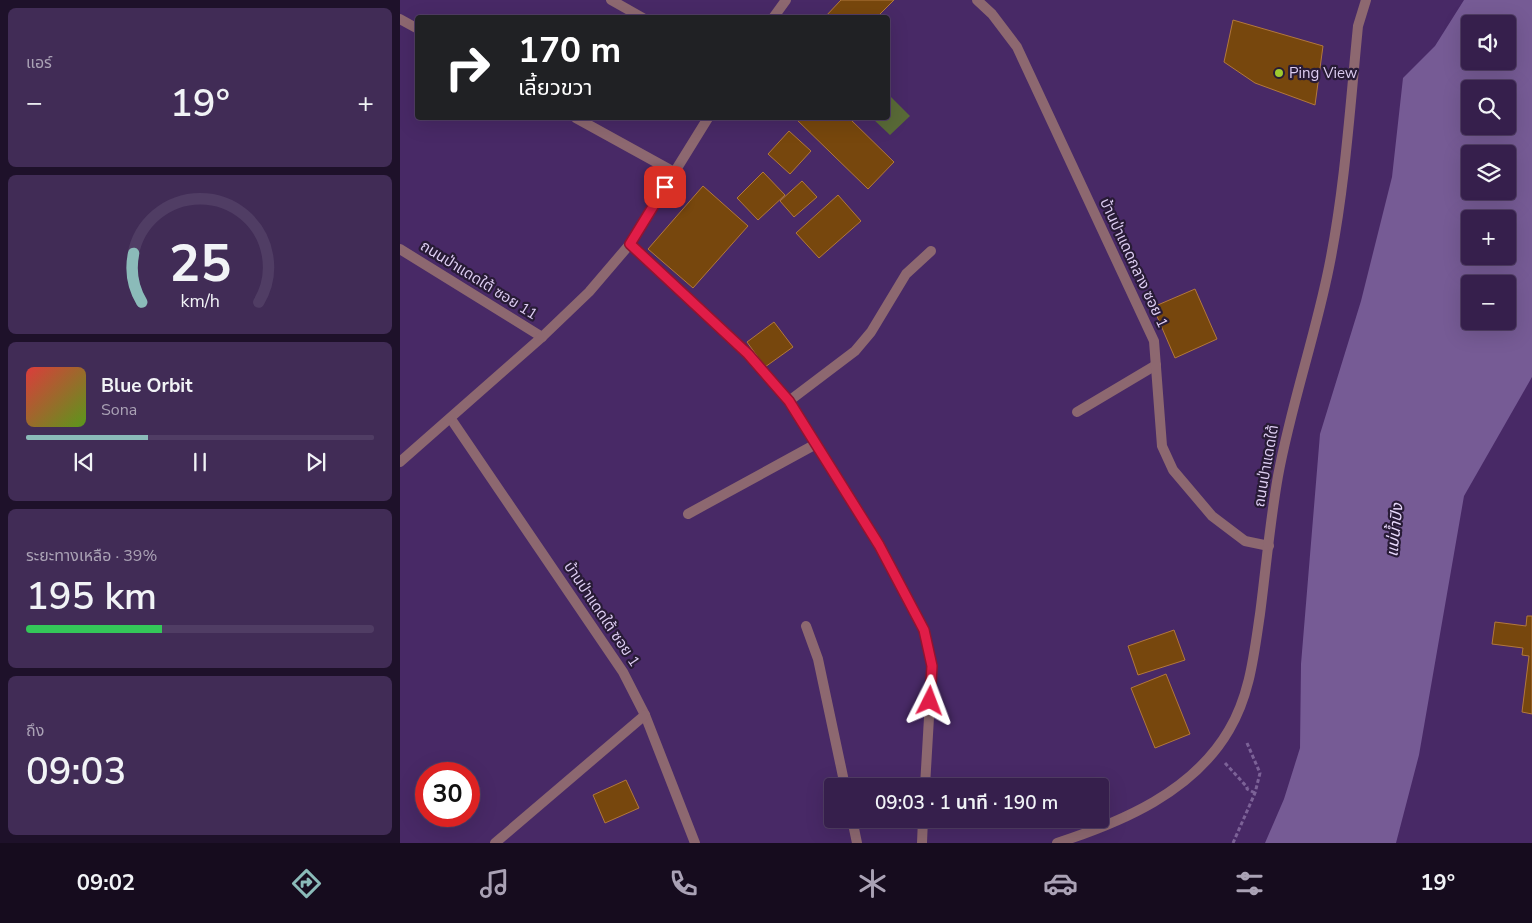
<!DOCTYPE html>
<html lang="th">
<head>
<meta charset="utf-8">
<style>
  body { margin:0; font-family:"Nunito Sans","Noto Sans Thai",sans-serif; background:#412c56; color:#f1f3f6; height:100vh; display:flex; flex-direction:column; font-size:19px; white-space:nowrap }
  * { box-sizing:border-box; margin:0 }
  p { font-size:16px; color:#aaa2b5 }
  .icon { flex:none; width:28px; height:28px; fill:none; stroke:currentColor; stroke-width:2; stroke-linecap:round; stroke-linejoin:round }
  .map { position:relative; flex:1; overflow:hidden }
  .details { display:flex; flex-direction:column; gap:8px; padding:8px; background:#1e112a; width:400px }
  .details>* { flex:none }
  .top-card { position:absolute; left:15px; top:15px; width:475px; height:105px; border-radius:5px; box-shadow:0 5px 20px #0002,0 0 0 1px #503d64; background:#202124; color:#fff; overflow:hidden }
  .controls { position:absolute; left:1061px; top:15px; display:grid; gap:10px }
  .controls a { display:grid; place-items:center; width:55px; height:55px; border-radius:5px; background:#361f4c; box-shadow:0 5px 20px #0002,0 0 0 1px #503d64; font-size:25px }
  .speed { position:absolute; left:15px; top:762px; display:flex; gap:10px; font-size:25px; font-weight:700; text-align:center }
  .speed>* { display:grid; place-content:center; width:65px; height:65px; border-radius:50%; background:#361f4c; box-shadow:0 5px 20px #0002,0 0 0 1px #503d64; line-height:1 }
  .speed .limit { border:8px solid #d22; background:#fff; color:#111 }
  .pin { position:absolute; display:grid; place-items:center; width:42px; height:42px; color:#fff; margin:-21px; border-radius:10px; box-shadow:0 2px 8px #0006 }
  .me { position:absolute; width:55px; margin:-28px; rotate:3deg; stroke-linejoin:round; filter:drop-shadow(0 0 4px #0008) }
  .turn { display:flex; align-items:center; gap:18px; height:105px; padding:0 20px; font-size:22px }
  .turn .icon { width:65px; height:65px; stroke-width:2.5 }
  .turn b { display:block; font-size:35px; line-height:42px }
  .big { font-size:38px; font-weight:600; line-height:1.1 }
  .details .card { flex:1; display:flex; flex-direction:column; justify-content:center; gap:8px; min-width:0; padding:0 18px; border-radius:8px; background:#412c56 }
  .details .dial { align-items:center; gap:0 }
  .dial svg { height:130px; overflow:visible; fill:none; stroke:#503d64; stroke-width:7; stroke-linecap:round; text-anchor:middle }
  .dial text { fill:#f1f3f6; stroke:none }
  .song { display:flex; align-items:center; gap:15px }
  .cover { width:60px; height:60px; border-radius:8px; background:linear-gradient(135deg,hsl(0 70% 55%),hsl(90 70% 35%)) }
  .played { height:5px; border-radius:2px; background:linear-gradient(90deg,#8bbbb9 35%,#503d64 35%) }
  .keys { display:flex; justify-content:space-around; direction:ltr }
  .heat { display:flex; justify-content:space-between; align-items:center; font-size:28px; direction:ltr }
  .charge { height:8px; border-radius:4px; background:linear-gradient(90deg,#34c759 39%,#503d64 0) }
  .trip { position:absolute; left:424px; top:778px; width:285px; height:50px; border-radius:5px; background:#361f4c; box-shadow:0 5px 20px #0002,0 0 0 1px #503d64; font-weight:600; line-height:50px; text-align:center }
  .tabs { display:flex; height:80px; justify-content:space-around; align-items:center; background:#160c1e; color:#aaa2b5 }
  .tabs .icon { width:35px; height:35px }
  .tabs .current { color:#8bbbb9 }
  .tabs b { font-size:22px; color:#f1f3f6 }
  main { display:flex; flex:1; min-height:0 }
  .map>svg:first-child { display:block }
</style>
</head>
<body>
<main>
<section class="details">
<div class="card"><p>แอร์</p>
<div class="heat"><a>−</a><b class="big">19°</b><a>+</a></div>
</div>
<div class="card dial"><svg viewBox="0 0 100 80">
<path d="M14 69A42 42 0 1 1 86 69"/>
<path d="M14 69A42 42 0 0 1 9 39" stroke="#8bbbb9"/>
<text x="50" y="56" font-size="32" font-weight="700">25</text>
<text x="50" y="72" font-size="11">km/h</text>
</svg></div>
<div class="card">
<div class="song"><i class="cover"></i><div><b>Blue Orbit</b><p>Sona</p></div></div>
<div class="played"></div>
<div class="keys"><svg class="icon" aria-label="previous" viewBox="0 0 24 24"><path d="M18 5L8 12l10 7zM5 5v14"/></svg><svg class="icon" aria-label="pause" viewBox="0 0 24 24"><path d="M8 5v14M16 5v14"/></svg><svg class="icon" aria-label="next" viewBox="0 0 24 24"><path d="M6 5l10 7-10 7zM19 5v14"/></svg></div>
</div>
<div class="card"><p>ระยะทางเหลือ · 39%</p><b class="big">195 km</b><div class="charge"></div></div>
<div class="card"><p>ถึง</p><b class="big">09:03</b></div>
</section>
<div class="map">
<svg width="1132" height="843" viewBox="0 0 1132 843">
  <rect width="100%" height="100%" fill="#482966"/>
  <path fill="#596a37" d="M488,94L510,116L490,135L472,118H488Z"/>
  <path fill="#765b95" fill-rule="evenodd" d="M1064,0H1132V377L1064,496L1019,755L996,843H865L884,799L900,748L901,664L920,434L961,301L992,177L1003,78L1035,46ZM1070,24H1108V61H1070ZM1070,89H1108V126H1070ZM1070,154H1108V191H1070ZM1070,219H1108V256H1070ZM1070,284H1108V321H1070Z"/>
  <g fill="#77470d" stroke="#b2783c">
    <path d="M441,0H494L476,18H424Z"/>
    <path d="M833,20L923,46L915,105L855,83L824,62Z"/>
    <path d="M395,118H449L494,162L468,189Z"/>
    <path d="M389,131L411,151L390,174L368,154Z"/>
    <path d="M363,172L385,195L358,220L337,198Z"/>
    <path d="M402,181L417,197L394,217L380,201Z"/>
    <path d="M303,186L348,226L293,288L248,249Z"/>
    <path d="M438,195L461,221L419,258L396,233Z"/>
    <path d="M795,289L817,339L775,358L753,307Z"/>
    <path d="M374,322L393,347L365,367L347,342Z"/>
    <path d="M1127,616H1132V714L1122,712L1129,656L1122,655L1123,648L1092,644L1095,622L1126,626Z"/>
    <path d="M774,630L785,660L738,675L728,646Z"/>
    <path d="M766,674L790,734L755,748L731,688Z"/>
    <path d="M226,780L239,808L205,823L193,795Z"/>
  </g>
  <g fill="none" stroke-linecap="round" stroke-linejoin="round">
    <g stroke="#7c6297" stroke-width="3" stroke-dasharray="4 2.5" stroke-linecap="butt">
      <path d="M825,763L847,787V789L855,793"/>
      <path d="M833,843L855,793L860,773L847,743"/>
    </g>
    <g stroke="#8d6870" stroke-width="10">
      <path d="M677,412L756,365"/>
      <path d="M288,514L416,444"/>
    </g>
    <g stroke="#8d6870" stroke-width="10">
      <path d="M211,0L243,18"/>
      <path d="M577,0L592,14L617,47L754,341L762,446L773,470L812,516L845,541L869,546"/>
      <path d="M373,18L386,0"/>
      <path d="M0,19L18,29"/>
      <path d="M176,118L274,172"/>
      <path d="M230,244L348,354L389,401L479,545L524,630L532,666L525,786"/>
      <path d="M0,249L142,337"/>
      <path d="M389,401L455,351L471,332L506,274L531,251"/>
      <path d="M51,419L223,672L245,715L295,843"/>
      <path d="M0,462L142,337L189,292L230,244L308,118"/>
      <path d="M406,626L418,659L445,786"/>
      <path d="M452,819L457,843"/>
      <path d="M95,843L245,715"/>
      <path d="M522,843L523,819"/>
    </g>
    <path stroke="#8d6870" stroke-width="10" d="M657,843C722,822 793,792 829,730C850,695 854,654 860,614C866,568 870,521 878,476C891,405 915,337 929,267C945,188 950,107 958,26L966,0"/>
  </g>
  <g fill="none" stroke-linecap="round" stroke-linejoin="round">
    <defs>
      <path id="route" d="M265,187L230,244L348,354L389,401L479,545L524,630L532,666L530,701"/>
    </defs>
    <use href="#route" stroke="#92132f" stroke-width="12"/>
    <use href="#route" stroke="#e11d48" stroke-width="9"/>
  </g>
  <circle fill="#9eca2f" stroke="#281b36" stroke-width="2" cx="879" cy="73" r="5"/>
  <g text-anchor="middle" stroke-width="4.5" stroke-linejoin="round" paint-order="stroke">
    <g font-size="15" fill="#dcccf1" stroke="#281b36" text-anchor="start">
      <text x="889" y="78">Ping View</text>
    </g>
    <g font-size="15" fill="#dcccf1" stroke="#281b36">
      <text transform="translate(734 263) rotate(65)" y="5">บ้านป่าแดดกลาง ซอย 1</text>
      <text transform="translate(79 280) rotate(32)" y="5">ถนนป่าแดดใต้ ซอย 11</text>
      <text transform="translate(866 466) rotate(-80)" y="5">ถนนป่าแดดใต้</text>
      <text transform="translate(202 614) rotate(56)" y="5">บ้านป่าแดดใต้ ซอย 1</text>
    </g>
    <g font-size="16" font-style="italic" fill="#e9dafd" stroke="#281b36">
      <text transform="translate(994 530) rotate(-84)" y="6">แม่น้ำปิง</text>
    </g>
  </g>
</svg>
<div class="controls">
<a><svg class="icon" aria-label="sound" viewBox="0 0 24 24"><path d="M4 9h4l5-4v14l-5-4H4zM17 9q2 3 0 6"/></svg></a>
<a><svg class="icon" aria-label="search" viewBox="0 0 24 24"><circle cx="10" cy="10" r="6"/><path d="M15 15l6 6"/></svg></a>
<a><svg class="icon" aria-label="layers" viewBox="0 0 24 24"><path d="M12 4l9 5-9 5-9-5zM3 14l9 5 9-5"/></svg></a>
<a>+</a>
<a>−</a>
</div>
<div class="speed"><div class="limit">30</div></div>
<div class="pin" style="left:265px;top:187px;background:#d93025"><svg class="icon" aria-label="arrive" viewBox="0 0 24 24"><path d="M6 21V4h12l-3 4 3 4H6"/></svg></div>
<svg class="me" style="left:530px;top:701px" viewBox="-20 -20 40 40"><path d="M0-17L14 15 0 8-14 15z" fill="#e11d48" stroke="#fff" stroke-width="4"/></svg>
<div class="trip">09:03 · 1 นาที · 190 m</div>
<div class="top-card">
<div class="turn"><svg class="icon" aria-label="right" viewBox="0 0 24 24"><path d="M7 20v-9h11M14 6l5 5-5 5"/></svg><div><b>170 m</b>เลี้ยวขวา</div></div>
</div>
</div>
</main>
<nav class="tabs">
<b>09:02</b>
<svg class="icon current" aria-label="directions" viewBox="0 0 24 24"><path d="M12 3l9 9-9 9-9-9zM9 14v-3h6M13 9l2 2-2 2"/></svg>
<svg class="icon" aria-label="music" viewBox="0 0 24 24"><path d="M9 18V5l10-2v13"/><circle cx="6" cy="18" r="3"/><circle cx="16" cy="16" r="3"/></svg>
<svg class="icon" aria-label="phone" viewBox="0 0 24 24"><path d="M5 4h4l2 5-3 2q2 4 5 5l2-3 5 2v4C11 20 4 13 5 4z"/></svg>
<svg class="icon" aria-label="climate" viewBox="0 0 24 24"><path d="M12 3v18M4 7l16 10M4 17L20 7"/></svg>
<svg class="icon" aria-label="car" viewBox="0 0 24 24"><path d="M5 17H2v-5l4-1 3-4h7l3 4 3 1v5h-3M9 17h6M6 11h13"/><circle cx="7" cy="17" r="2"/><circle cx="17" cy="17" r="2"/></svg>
<svg class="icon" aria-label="filters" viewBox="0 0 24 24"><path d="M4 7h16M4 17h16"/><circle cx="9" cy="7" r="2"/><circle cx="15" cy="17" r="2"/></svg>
<b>19°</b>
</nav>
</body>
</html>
